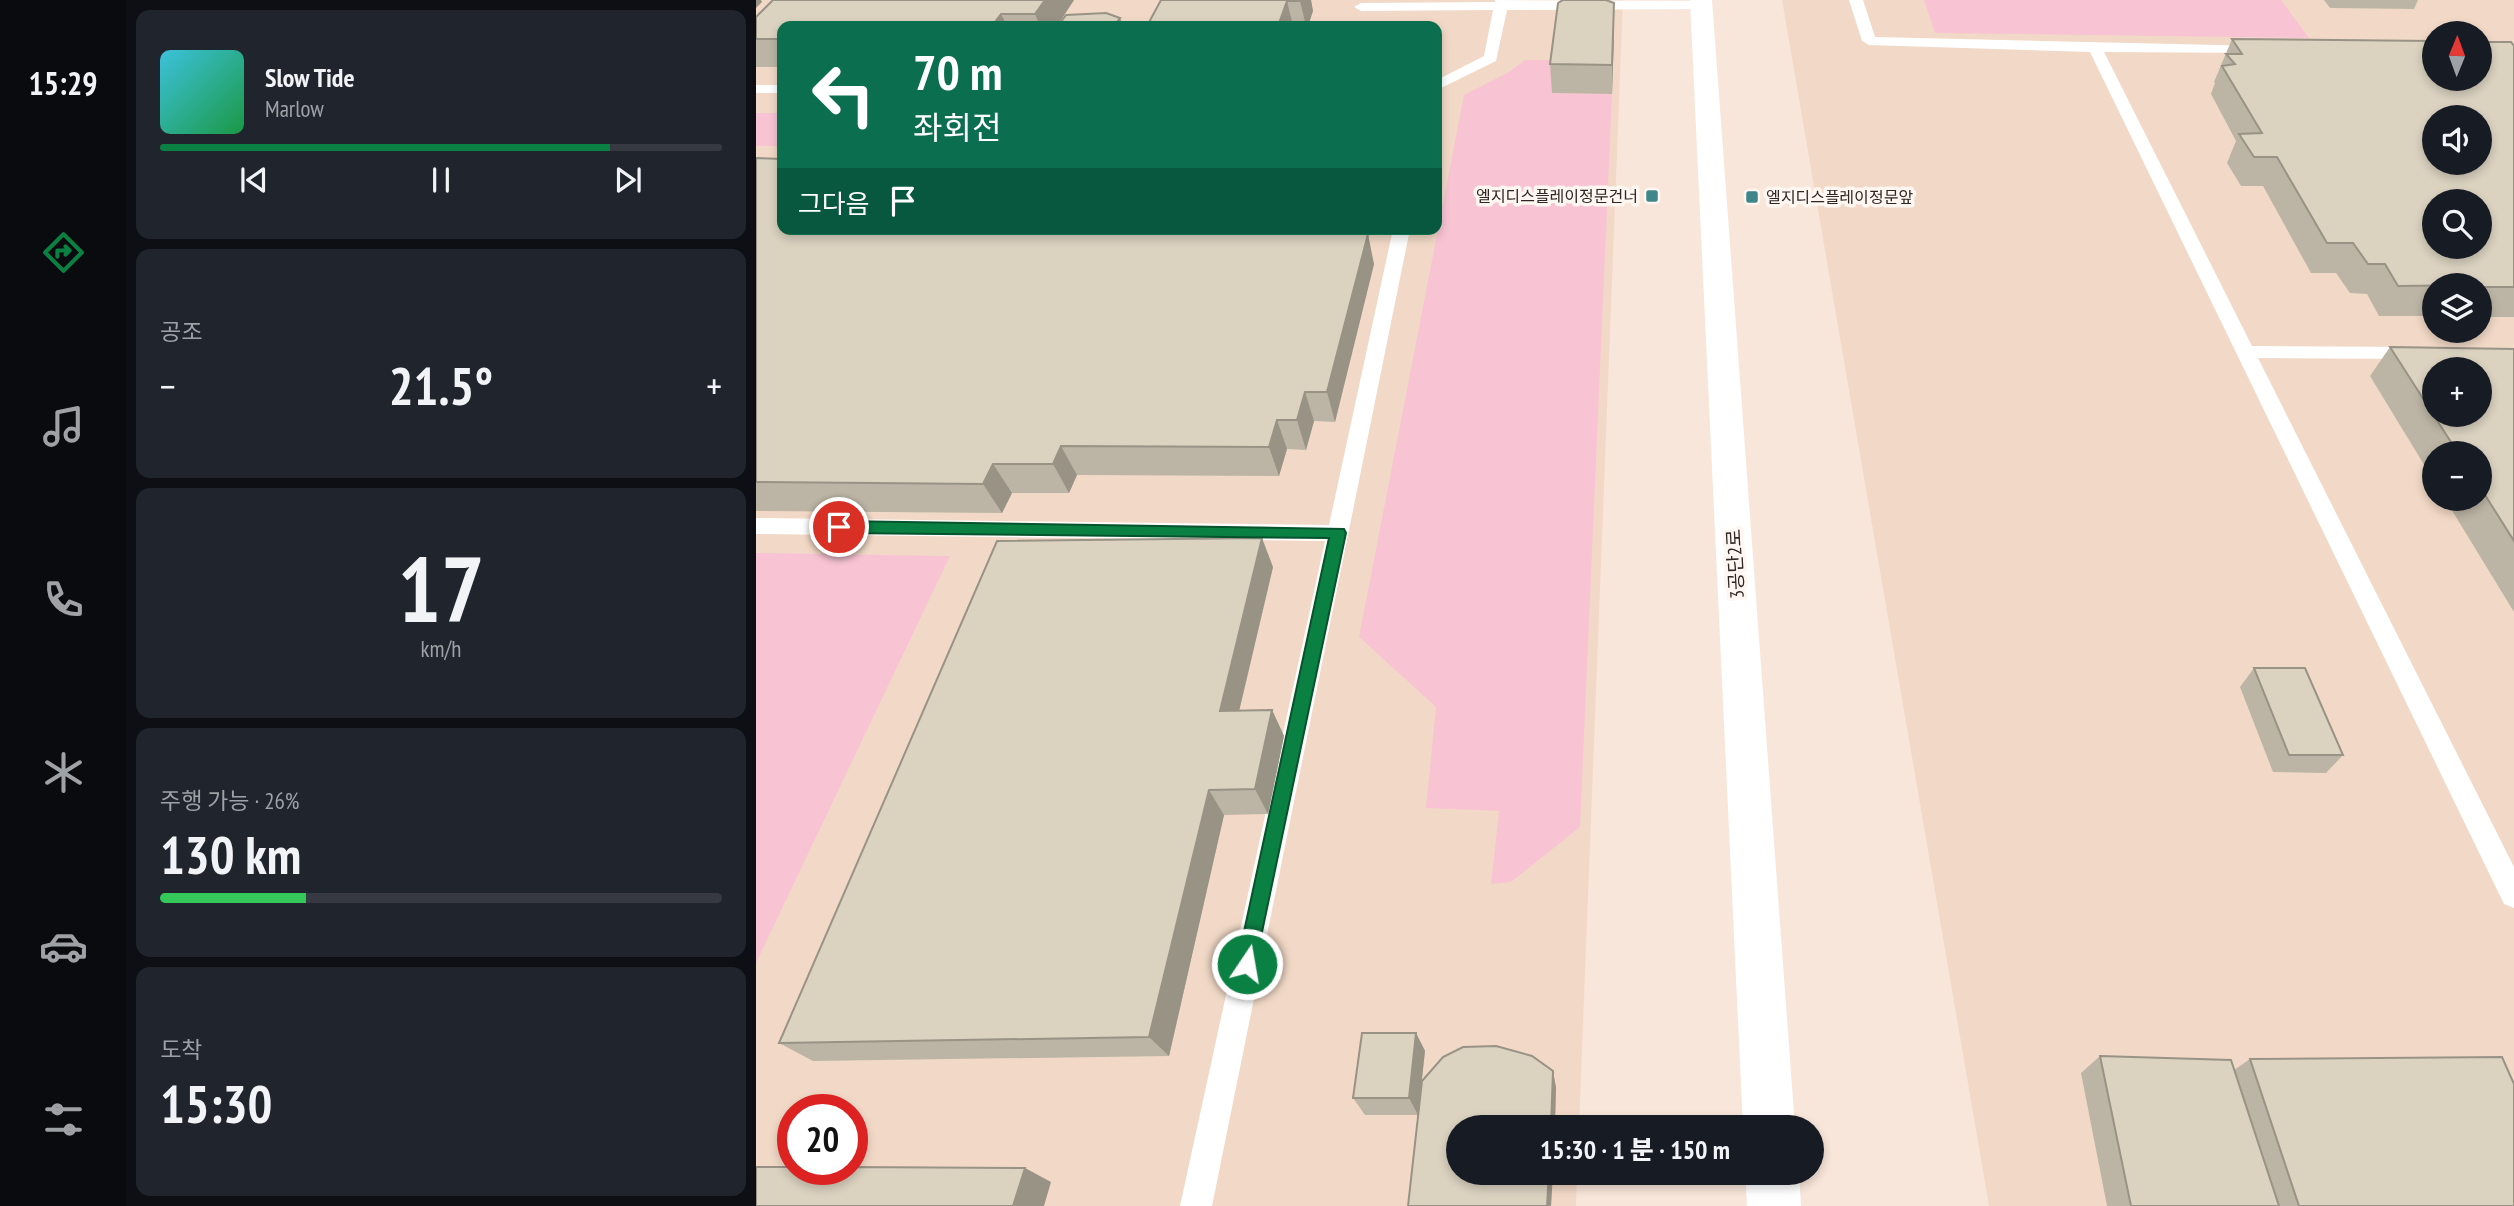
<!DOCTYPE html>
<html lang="ko">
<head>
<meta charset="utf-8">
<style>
  body { margin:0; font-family:"PT Sans Narrow","Noto Sans KR",sans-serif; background:#20242c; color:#f1f3f6; height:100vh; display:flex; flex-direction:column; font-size:26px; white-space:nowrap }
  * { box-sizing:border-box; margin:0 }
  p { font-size:23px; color:#9ea1a6 }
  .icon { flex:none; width:38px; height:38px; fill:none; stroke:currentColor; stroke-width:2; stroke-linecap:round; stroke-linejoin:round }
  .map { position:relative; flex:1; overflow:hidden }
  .details { display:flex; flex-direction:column; gap:10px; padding:10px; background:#0d0f14; width:630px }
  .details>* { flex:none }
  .hud { position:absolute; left:21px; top:21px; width:665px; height:214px; border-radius:14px; box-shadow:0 4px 10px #0003; background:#0b6e4f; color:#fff; overflow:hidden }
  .needle { width:46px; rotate:1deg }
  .tools { position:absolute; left:1666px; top:21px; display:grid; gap:14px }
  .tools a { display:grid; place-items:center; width:70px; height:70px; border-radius:50%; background:#171b24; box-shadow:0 4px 10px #0003; font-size:35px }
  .speed { position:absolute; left:21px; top:1094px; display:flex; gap:14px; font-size:35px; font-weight:700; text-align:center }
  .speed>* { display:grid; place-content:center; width:91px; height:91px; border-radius:50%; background:#171b24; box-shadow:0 4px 10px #0003; line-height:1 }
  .speed .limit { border:10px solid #d22; background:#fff; color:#111 }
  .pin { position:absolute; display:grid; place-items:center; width:60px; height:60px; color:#fff; margin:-30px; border:4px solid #fff; border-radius:50%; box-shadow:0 2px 7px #0007 }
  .me { position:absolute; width:77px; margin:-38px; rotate:12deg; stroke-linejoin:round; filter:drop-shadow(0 0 5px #0008) }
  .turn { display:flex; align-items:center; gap:24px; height:147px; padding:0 21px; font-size:32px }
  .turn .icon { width:91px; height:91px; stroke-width:2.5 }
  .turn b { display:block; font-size:49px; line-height:60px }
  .then { display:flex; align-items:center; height:66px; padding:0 21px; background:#0003; gap:14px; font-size:26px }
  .big { font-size:52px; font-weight:800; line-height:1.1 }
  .details .card { flex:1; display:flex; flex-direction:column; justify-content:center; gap:10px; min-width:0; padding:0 24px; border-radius:14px; background:#20242c }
  .details .dial { align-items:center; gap:0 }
  .dial b { font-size:91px; line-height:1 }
  .song { display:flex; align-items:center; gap:21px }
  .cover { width:84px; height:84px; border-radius:10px; background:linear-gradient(135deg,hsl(190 70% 55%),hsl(140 70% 35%)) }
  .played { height:7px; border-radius:4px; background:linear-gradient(90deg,#0b8043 80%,#363941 80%) }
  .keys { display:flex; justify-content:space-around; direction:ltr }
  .heat { display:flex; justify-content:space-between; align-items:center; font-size:38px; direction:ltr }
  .charge { height:10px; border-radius:5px; background:linear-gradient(90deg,#34c759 26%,#363941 0) }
  .trip { position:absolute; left:690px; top:1115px; width:378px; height:70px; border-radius:35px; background:#171b24; box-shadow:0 4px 10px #0003; font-weight:800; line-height:70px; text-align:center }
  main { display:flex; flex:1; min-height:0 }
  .dock { display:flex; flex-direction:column; width:126px; justify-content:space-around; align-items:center; background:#090b0e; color:#9ea1a6 }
  .dock .icon { width:49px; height:49px }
  .dock .on { color:#0b8043 }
  .dock b { font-size:32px; color:#f1f3f6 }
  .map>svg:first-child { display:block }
</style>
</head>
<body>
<main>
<nav class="dock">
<b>15:29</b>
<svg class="icon on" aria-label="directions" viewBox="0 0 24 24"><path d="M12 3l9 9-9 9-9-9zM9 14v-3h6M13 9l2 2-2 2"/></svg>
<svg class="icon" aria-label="music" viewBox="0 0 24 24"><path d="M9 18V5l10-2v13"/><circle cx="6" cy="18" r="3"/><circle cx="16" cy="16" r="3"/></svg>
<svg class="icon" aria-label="phone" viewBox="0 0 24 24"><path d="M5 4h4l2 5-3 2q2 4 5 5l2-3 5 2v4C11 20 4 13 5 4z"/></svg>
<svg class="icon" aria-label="climate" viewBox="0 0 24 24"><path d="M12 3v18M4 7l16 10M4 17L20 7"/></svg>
<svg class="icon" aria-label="car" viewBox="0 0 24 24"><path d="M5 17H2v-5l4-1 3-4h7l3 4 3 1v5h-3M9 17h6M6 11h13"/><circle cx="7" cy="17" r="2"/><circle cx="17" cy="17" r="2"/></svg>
<svg class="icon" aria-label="filters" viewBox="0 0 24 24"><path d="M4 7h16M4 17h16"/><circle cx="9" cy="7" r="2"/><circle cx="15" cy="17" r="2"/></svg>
</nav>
<section class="details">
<div class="card">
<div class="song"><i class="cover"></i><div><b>Slow Tide</b><p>Marlow</p></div></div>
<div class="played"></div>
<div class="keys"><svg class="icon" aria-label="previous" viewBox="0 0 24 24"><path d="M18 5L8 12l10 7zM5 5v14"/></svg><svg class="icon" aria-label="pause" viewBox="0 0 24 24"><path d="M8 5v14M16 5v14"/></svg><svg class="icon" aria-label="next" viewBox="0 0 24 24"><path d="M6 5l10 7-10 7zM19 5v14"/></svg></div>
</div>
<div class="card"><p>공조</p>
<div class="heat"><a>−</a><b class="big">21.5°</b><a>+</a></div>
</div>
<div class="card dial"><b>17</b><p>km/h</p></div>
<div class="card"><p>주행 가능 · 26%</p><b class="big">130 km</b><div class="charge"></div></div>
<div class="card"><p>도착</p><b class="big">15:30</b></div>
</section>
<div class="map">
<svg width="1758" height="1206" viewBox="0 0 1758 1206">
  <rect width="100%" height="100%" fill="#f9e6da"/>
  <g fill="#f2d9c7" fill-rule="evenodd">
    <path d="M0,0H867L823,1127H702V1172L821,1173L820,1206H0ZM26,26H681V229H26ZM37,1110H96V1169H37Z"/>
    <path d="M1026,0H1758V1206H1233ZM1678,33H1724V79H1678ZM1678,117H1724V163H1678ZM1678,201H1724V247H1678ZM1678,285H1724V331H1678ZM1678,369H1724V415H1678ZM1678,453H1724V499H1678Z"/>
  </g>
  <g fill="#f8c4d3">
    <path d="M1168,0H1525L1553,38L1179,33Z"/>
    <path d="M769,60H800L796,93L856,94L824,827L755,882L735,884L743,811L670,808L680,707L603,637L708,95L753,72Z"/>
    <rect x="0" y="113" width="26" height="33"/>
    <path d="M0,553L194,556L0,963Z"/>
  </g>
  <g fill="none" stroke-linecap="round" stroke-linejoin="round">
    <g fill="#fff" fill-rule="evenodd">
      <path d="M739,0L945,1L952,5L945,9L751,10L740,61L681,90V80L728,56L737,10L605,11L598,7L605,3L739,2Z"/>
      <path d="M1093,0H1107L1119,37L1506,46L1508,49L1501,53L1348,52L1496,346L1661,347L1668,349L1670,353L1668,357L1661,359L1502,358L1758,867V908L1748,904L1334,52L1113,45L1106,41Z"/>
      <rect x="0" y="85" width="26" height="8"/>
      <path d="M637,229H654L456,1206H424L569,541L0,534V518L573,525Z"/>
    </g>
    <g fill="#fff" fill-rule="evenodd">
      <path d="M934,0H956L1039,1127H987Z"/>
      <path d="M989,1172H1043L1045,1206H991Z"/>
    </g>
  </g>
  <g fill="#bcb5a5">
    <path d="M318,0L301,26H26V67H0V17Z"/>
    <path d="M405,0H555L557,11L552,26H391Z"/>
    <path d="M1568,0H1662L1658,9L1574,8Z"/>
    <path d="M858,31L856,94L796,93L794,64Z"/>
    <path d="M1476,39L1758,46V317H1724V285H1678V316H1623L1611,294L1594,293L1580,273H1555L1507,186H1485L1471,163L1480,141L1455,94L1459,83L1458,82Z"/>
    <path d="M0,158L600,229L602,234L618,264L579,422L558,421L550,450L531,449L523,476L321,475L313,493H256L246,513L0,511Z"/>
    <path d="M1634,347L1758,349V612L1689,499H1724V453H1678V481L1614,376Z"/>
    <path d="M517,567L483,711L516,710L528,736L512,814L468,815L413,1056L57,1061L23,1043Z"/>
    <path d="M1498,668L1587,755L1570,773L1517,772L1484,687Z"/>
    <path d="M660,1033L669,1051L662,1111L797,1071L800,1088L795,1206H652L662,1115H609L597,1098Z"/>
    <path d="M1344,1056L1478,1070L1494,1059L1758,1206H1351L1325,1073Z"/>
  </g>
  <g fill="#999386">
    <path d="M0,0H5L6,2L0,8Z"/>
    <path d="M289,0H318L301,26H284L279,14Z"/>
    <path d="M541,0H555L557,11L552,26H550L544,1Z"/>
    <path d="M531,1L537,26H522Z"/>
    <path d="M858,3V31L856,94V65Z"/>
    <path d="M245,14L251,26H236Z"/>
    <path d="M364,18L367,26H358Z"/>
    <path d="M594,229H600L604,246L593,234Z"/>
    <path d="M612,234L618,264L579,422L571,392Z"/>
    <path d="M549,392L558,421L550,450L541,420Z"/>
    <path d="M521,420L531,449L523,476L513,447Z"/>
    <path d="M305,446L321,475L313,493L297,464Z"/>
    <path d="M237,464L256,493L246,513L227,484Z"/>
    <path d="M506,538L517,567L477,737L464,711Z"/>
    <path d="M516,710L528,736L512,814L499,789Z"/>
    <path d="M453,790L468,815L413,1056L393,1037Z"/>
    <path d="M660,1033L669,1051L662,1115L653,1098Z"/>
    <path d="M797,1071L800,1088L799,1127H795Z"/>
    <path d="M269,1168L295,1182L288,1206H257Z"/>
    <path d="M793,1172H797L795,1206H791Z"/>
  </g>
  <g fill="#dbd2c0" stroke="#999386" stroke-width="2" fill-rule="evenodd">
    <path d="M17,0H289L279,14H245L236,26H26V39H0V17Z"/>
    <path d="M405,0H545L544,1H531L522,26H391Z"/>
    <path d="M807,0H850L858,3L856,65L794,64L802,3Z"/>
    <path d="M350,13L364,18L358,26H302L310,15Z"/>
    <path d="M1476,39L1678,41V79H1724V42H1755L1758,46V287H1724V285L1642,286L1629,264H1612L1597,243H1571L1521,157H1498L1483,134L1506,133L1466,66L1479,64L1470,54H1486ZM1678,117H1724V163H1678ZM1678,201H1724V247H1678Z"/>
    <path d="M0,158L26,159V229H594L593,234H612L571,392H549L541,420H521L513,447L305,446L297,464H237L227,484L0,482Z"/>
    <path d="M1634,347L1758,349V541L1724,487V453H1702ZM1678,369H1724V415H1678Z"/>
    <path d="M506,538L464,711L516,710L499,789L453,790L393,1037L23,1043L241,541Z"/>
    <path d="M1498,668H1549L1587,755H1533Z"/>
    <path d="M606,1033H660L653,1098H597Z"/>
    <path d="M740,1046L776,1056L797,1071L795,1127H702V1172H793L791,1206H652L666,1081L687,1057L707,1047Z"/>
    <path d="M1344,1056L1475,1060L1523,1206H1375Z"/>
    <path d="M1746,1057L1758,1084V1206H1543L1494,1059Z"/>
    <path d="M0,1167H37V1169H96V1167L269,1168L257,1206H0Z"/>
  </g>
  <path fill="#0b8043" stroke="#07532c" stroke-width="2" d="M83,521L588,529L590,533L498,970L491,973L484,970L481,964L573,538L83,533L76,527Z"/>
  <g fill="#3e868a" stroke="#fef6f1" stroke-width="2.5">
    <rect x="889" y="189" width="14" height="14" rx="3.5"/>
    <rect x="989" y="190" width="14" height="14" rx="3.5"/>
  </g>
  <g text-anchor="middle" stroke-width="7" stroke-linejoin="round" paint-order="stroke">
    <g font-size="16" fill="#2d2622" stroke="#fef6f1" text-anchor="end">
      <text x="882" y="202">엘지디스플레이정문건너</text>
      <text x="1010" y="203" text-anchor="start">엘지디스플레이정문앞</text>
    </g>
    <g font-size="19" fill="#2d2622" stroke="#fef6f1">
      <text transform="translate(979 564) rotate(-93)" y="7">3공단2로</text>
    </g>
  </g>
</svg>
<div class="tools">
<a><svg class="needle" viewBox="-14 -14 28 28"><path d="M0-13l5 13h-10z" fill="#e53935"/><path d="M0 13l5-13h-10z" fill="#9ea1a6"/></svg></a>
<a><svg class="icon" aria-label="sound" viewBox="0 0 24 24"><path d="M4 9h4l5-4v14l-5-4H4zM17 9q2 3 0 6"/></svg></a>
<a><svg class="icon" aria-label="search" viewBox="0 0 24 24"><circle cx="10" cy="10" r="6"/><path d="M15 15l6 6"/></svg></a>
<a><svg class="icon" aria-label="layers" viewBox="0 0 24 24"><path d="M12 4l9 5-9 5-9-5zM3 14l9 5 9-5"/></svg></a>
<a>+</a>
<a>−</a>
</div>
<div class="speed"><div class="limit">20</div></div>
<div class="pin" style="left:83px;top:527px;background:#d93025"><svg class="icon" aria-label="arrive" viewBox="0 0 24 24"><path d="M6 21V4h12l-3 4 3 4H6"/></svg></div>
<svg class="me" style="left:491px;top:964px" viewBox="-20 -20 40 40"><circle r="17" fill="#0b8043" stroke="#fff" stroke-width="3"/><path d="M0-11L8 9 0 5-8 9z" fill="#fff"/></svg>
<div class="trip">15:30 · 1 분 · 150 m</div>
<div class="hud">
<div class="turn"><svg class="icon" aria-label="left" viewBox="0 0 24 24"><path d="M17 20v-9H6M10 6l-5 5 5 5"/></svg><div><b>70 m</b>좌회전</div></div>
<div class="then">그다음<svg class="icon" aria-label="arrive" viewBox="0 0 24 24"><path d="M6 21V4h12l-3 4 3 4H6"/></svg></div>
</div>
</div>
</main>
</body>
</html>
